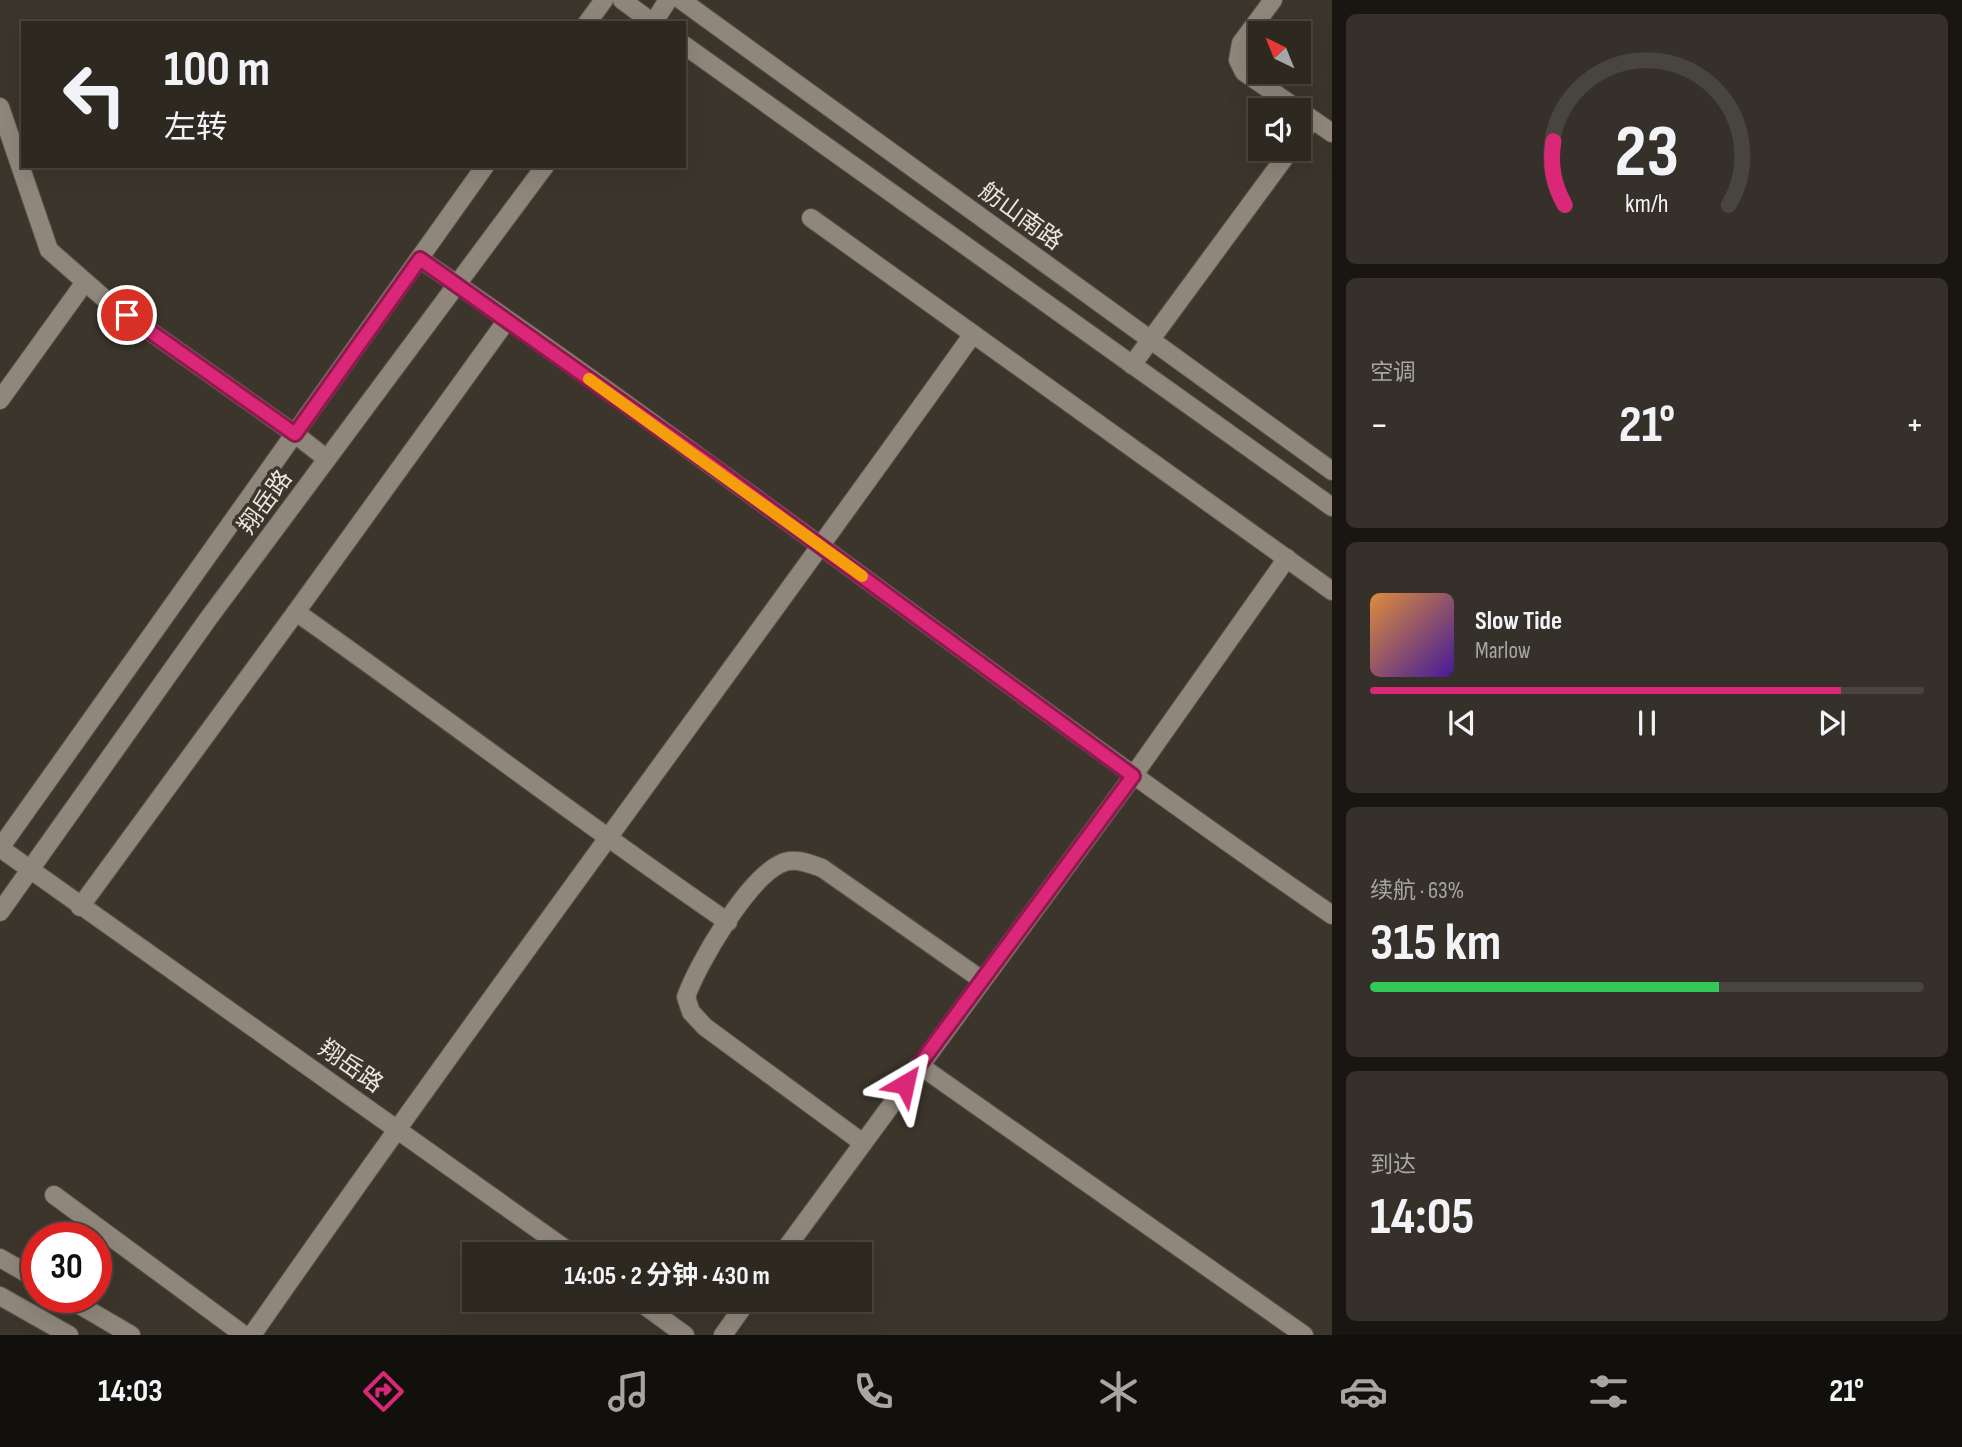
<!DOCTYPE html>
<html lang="zh">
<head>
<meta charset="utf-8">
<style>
  body { margin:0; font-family:"Sofia Sans Condensed","Noto Sans SC",sans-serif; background:#353029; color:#f1f3f6; height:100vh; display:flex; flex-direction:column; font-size:26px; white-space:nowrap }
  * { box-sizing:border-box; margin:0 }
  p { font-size:23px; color:#a7a6a5 }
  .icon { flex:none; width:38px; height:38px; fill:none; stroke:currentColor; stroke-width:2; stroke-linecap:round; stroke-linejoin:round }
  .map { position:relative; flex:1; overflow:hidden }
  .details { display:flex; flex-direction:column; gap:14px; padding:14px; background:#191612; width:630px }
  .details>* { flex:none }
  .hud { position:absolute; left:21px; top:21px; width:665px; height:147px; border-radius:0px; box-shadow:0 7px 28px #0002,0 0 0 2px #48443e; background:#2d2820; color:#f1f3f6; overflow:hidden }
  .needle { width:46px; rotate:317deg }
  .buttons { position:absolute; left:1248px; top:21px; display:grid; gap:14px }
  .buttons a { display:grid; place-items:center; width:63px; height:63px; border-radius:0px; background:#2d2820; box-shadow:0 7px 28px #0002,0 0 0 2px #48443e; font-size:35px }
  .speed { position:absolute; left:21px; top:1222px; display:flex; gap:14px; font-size:35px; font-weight:700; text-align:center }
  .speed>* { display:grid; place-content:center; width:91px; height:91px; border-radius:50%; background:#2d2820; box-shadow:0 7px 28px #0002,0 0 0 2px #48443e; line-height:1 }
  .speed .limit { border:10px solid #d22; background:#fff; color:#111 }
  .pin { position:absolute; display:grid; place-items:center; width:60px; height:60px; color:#fff; margin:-30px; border:4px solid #fff; border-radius:50%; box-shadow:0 2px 7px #0007 }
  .me { position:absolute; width:77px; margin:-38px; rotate:36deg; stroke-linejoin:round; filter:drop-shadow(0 0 5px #0008) }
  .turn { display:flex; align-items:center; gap:24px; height:147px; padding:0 28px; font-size:32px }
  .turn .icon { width:91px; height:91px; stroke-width:2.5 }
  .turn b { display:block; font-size:49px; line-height:60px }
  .big { font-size:52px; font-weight:700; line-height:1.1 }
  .details .card { flex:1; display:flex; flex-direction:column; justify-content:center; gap:10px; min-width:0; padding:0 24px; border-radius:10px; background:#353029 }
  .details .dial { align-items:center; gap:0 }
  .dial svg { height:182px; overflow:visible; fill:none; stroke:#48443e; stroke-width:7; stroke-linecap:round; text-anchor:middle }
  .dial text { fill:#f1f3f6; stroke:none }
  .song { display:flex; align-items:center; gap:21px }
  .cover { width:84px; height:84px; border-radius:10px; background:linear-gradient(135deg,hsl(30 70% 55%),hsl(260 70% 35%)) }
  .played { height:7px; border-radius:4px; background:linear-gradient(90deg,#db2777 85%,#48443e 85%) }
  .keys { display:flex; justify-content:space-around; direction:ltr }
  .heat { display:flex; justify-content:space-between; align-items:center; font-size:38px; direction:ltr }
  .charge { height:10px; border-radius:5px; background:linear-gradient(90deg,#34c759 63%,#48443e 0) }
  .trip { position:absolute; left:462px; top:1242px; width:410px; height:70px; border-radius:0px; background:#2d2820; box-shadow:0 7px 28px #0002,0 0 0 2px #48443e; font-weight:700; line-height:70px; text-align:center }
  .menu { display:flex; height:112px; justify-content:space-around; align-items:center; background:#12100d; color:#a7a6a5 }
  .menu .icon { width:49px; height:49px }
  .menu .current { color:#db2777 }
  .menu b { font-size:32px; color:#f1f3f6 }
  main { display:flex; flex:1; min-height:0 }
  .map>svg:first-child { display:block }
</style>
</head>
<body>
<main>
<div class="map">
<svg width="1332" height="1335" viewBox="0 0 1332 1335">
  <rect width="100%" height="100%" fill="#3c352b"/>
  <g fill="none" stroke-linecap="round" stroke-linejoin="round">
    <defs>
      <g id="minor">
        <path d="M1273,0L1241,43L1238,60L1244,72L1332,133"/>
        <path d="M0,107L49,250L106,300L295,434L327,459"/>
        <path d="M1298,139L1312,120"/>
        <path d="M811,218L1332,591"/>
        <path d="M420,259C729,470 1023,703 1332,915"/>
        <path d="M1132,365L1291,149"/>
        <path d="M0,400L85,282"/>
        <path d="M296,612C441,714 582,822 728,922"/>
        <path d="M0,848L574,1255"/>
        <path d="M80,907L296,612L507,320"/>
        <path d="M919,1065L1304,1335"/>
        <path d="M863,1143L705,1027L691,1012L686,997C698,963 747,880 780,864C794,857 808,863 822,868L982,980"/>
        <path d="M54,1195L244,1335"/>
        <path d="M781,1255L1133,776L1287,558"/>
        <path d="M637,1300L685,1335"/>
        <path d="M252,1335C487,998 734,669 973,334"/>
        <path d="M723,1335L748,1300"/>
      </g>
      <g id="tertiary">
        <path d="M622,0L653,23"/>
        <path d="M681,0L1332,471"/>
        <path d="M587,23L604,0"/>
        <path d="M653,23L668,0"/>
        <path d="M684,45L1332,507"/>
        <path d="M0,848L485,166"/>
        <path d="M0,912L208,619L545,166"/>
        <path d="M0,1258L37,1279"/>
        <path d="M0,1296L69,1335"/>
        <path d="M66,1297L131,1335"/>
      </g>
    </defs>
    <use href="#minor" stroke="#5b544c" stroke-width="20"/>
    <use href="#tertiary" stroke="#5b544c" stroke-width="20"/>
    <use href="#minor" stroke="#90877c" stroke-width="18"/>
    <use href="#tertiary" stroke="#90877c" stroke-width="18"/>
  </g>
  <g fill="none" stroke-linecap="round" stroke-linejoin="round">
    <defs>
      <path id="route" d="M127,315L295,434L420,259L709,464L1133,776L905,1084"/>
    </defs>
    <use href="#route" stroke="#8e194d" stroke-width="18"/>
    <use href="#route" stroke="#db2777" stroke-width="12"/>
    <path stroke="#f59e0b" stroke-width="12" d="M589,379L862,576"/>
  </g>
  <g text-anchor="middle" stroke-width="7" stroke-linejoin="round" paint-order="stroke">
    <g font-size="24" fill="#eae5df" stroke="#3c352b">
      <text transform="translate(1021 216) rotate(36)" y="8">舫山南路</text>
      <text transform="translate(265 502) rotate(-54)" y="8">翔岳路</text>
      <text transform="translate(351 1066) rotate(35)" y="8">翔岳路</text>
    </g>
  </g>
</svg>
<div class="buttons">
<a><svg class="needle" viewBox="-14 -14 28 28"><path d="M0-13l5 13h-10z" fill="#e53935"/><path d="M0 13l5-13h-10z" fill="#a7a6a5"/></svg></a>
<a><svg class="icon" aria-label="sound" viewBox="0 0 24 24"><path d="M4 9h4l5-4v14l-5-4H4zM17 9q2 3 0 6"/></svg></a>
</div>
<div class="speed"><div class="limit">30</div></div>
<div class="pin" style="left:127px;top:315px;background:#d93025"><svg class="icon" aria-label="arrive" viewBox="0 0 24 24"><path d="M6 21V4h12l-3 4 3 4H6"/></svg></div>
<svg class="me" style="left:905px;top:1084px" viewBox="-20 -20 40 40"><path d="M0-17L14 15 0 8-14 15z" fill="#db2777" stroke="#fff" stroke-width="4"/></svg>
<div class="trip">14:05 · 2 分钟 · 430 m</div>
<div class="hud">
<div class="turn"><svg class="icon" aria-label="left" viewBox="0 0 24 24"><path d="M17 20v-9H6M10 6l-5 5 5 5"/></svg><div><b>100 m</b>左转</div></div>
</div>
</div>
<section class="details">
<div class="card dial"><svg viewBox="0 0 100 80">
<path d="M14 69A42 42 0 1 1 86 69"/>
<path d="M14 69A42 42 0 0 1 9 41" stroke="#db2777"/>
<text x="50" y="56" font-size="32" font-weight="700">23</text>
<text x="50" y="72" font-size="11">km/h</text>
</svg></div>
<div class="card"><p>空调</p>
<div class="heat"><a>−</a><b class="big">21°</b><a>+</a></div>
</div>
<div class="card">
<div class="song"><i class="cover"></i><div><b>Slow Tide</b><p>Marlow</p></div></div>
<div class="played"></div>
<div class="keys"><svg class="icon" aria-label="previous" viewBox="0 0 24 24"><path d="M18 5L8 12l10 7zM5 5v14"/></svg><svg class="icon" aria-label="pause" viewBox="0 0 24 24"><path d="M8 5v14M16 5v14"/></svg><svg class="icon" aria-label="next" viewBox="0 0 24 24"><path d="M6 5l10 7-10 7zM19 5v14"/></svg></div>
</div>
<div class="card"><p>续航 · 63%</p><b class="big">315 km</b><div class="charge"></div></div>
<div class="card"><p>到达</p><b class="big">14:05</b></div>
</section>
</main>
<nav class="menu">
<b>14:03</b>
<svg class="icon current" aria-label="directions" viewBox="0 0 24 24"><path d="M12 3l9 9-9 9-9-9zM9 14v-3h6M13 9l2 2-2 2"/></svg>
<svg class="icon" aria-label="music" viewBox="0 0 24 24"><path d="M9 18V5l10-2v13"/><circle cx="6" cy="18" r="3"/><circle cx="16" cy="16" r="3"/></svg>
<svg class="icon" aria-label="phone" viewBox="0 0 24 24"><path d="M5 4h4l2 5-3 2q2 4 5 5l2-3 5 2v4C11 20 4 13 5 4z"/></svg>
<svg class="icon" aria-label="climate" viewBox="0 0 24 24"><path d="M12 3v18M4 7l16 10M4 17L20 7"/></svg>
<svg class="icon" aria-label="car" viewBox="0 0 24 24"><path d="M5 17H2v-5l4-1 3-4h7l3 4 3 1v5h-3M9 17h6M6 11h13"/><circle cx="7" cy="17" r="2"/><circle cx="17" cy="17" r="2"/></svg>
<svg class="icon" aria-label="filters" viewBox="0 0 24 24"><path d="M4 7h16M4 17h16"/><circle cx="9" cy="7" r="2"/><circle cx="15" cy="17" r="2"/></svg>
<b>21°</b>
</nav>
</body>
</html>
